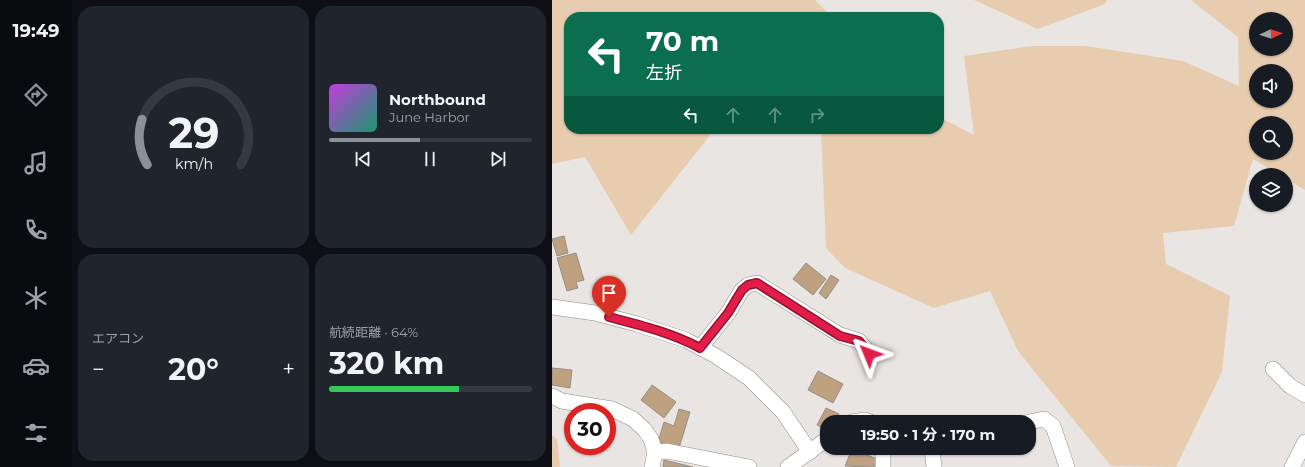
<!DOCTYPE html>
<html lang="ja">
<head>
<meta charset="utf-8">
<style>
  body { margin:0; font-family:Montserrat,"Noto Sans JP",sans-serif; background:#20242c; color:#f1f3f6; height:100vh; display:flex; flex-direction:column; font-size:15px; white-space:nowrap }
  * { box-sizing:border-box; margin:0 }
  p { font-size:13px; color:#9ea1a6 }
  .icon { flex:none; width:22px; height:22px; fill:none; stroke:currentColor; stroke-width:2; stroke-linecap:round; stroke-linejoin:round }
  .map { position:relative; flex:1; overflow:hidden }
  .side { display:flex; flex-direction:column; gap:6px; padding:6px; background:#0d0f14; width:480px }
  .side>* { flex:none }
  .guide { position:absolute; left:12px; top:12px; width:380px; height:122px; border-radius:16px; box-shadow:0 1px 3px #0004; background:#0b6e4f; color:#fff; overflow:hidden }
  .needle { width:26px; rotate:87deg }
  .controls { position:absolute; left:697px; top:12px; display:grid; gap:8px }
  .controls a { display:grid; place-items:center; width:44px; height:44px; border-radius:50%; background:#171b24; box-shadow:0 1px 3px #0004; font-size:20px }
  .speed { position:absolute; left:12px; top:403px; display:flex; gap:8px; font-size:20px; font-weight:700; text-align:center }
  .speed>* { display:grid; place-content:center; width:52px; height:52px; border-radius:50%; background:#171b24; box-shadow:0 1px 3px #0004; line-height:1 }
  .speed .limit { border:6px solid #d22; background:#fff; color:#111 }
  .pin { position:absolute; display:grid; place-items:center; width:34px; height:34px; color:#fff; margin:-41px -17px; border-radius:50% 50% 50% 0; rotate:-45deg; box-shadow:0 0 4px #0007 }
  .pin .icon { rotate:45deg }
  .me { position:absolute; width:44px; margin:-22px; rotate:314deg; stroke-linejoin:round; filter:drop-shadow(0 0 3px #0008) }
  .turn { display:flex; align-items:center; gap:14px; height:84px; padding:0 16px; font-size:18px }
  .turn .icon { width:52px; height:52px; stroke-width:2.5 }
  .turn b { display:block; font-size:28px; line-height:34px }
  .lanes { display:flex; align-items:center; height:38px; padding:0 16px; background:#0003; justify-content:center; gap:20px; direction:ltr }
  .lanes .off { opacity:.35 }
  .big { font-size:30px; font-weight:700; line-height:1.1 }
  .side .card { flex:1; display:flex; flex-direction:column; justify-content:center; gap:6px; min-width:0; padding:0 14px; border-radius:16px; background:#20242c }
  .side .dial { align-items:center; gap:0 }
  .dial svg { height:104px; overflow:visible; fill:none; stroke:#363941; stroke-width:7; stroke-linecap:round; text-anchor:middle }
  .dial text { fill:#f1f3f6; stroke:none }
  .song { display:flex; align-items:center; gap:12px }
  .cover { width:48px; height:48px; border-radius:6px; background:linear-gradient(135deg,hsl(290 70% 55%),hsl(160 70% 35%)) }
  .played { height:4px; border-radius:2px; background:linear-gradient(90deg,#8c9099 45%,#363941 45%) }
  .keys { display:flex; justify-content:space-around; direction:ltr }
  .heat { display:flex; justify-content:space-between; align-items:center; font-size:22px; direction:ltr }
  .charge { height:6px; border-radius:3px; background:linear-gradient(90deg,#34c759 64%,#363941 0) }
  .side .tiles { flex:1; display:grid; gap:6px; grid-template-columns:repeat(2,1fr) }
  .trip { position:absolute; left:268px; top:415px; width:216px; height:40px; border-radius:16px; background:#171b24; box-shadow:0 1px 3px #0004; font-weight:700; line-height:40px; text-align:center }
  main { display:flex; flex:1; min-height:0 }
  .tab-bar { display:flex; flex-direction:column; width:72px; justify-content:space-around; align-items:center; background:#090b0e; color:#9ea1a6 }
  .tab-bar .icon { width:28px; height:28px }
  .tab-bar .current { color:#8c9099 }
  .tab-bar b { font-size:18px; color:#f1f3f6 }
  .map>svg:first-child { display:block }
</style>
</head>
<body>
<main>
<nav class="tab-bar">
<b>19:49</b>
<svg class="icon current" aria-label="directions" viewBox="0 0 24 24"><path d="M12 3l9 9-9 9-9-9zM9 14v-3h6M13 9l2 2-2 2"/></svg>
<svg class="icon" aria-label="music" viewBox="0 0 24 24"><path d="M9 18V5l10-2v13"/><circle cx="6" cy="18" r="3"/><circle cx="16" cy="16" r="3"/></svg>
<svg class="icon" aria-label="phone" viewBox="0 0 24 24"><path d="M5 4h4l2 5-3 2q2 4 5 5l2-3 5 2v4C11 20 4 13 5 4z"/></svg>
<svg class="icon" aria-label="climate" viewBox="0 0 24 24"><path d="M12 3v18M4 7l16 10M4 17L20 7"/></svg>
<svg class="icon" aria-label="car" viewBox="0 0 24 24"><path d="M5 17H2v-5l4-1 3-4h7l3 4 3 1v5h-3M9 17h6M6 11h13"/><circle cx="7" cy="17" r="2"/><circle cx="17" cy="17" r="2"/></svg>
<svg class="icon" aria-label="filters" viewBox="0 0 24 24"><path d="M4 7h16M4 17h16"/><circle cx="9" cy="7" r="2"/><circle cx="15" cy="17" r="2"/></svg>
</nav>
<section class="side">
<div class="tiles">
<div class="card dial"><svg viewBox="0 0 100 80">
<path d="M14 69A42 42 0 1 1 86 69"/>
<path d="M14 69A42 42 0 0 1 10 34" stroke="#8c9099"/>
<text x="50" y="56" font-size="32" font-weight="700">29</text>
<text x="50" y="72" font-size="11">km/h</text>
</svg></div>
<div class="card">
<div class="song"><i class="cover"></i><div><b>Northbound</b><p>June Harbor</p></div></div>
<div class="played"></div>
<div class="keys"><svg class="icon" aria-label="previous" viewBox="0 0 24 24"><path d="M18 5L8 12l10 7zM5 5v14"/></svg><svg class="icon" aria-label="pause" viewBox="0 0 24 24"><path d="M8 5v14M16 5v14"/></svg><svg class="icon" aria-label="next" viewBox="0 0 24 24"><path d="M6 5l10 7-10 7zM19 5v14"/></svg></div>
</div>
<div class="card"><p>エアコン</p>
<div class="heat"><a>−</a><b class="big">20°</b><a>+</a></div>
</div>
<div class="card"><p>航続距離 · 64%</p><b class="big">320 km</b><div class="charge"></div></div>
</div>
</section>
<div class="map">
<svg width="753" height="467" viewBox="0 0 753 467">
  <rect width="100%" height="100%" fill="#e9e5e2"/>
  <g fill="#e8ccaf" fill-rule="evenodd">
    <path d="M0,0H263L275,12L287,17H17V129H163L79,235L33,157L0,164Z"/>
    <path d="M422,0H555L553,4L486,29Z"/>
    <path d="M639,0H753V190L734,179V175H727L701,159L682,226L611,233L614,264L678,296L670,372L624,467L559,466L466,351L438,291L382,308L293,268L274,248L269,129H387V117L422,135L412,56L480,46H534L631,61L687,86L686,37ZM704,19H734V49H704ZM704,71H734V101H704ZM704,123H734V153H704Z"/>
    <path d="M0,435L5,439L8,467H0Z"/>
  </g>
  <g fill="#bfa180" stroke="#928f8c">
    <path d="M12,236L16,253L5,256L0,239Z"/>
    <path d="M24,253L32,280L24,282L26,288L15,291L5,258Z"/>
    <path d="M254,263L274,279L261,295L241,279Z"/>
    <path d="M279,275L287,280L274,299L267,293Z"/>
    <path d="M0,368L20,370L18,388L0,385Z"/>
    <path d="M266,371L291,384L281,403L256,390Z"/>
    <path d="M100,385L124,402L112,418L89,400Z"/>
    <path d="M274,408L287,414L283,422H275V430L265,425Z"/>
    <path d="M127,409L138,412L127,448L106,442L112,422L122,426Z"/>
    <path d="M300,449L325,459L322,467L293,466Z"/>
    <path d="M112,460L141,467H111Z"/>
  </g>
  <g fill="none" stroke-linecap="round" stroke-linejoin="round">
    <defs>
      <g id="minor">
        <path d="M0,307L43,313L85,324L134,340L164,356L197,378L231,412L258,452"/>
        <path d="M148,348L176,313L190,290L196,285L205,283L288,335L307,341L317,353"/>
        <path d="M721,369L738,386L753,395"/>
        <path d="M0,396L10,401L60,409L81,419L92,429L99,439L103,452L100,467"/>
        <path d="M300,422L313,420L318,422"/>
        <path d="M477,422L492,419L501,426L515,467"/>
        <path d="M380,448L382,467"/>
        <path d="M103,452L115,451L197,467"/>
        <path d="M236,467L275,439"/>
        <path d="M331,467V448"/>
        <path d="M740,467L753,442"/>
      </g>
    </defs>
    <use href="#minor" stroke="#8e8b87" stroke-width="16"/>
    <use href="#minor" stroke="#fff" stroke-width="15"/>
  </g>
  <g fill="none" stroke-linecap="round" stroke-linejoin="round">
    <defs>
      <path id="route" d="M57,317C88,325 120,333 148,348L176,313L190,290L196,285L205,283L288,336L307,341L317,354"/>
    </defs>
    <use href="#route" stroke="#92132f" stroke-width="10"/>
    <use href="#route" stroke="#e11d48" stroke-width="7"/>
  </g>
</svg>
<div class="controls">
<a><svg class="needle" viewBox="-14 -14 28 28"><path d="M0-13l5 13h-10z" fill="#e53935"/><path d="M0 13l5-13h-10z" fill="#9ea1a6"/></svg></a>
<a><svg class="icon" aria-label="sound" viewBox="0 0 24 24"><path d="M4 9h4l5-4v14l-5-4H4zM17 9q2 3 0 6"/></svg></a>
<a><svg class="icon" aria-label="search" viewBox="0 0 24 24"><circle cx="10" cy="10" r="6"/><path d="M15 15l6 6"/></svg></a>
<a><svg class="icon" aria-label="layers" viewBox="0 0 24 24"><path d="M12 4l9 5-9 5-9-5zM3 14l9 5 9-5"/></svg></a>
</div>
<div class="speed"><div class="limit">30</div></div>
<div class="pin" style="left:57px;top:317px;background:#d93025"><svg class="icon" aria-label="arrive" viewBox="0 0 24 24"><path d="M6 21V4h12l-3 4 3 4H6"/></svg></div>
<svg class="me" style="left:317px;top:354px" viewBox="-20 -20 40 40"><path d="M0-17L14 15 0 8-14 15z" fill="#e11d48" stroke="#fff" stroke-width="4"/></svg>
<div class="trip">19:50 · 1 分 · 170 m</div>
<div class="guide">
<div class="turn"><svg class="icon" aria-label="left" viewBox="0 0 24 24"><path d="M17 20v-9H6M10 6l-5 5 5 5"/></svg><div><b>70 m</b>左折</div></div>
<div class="lanes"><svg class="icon" aria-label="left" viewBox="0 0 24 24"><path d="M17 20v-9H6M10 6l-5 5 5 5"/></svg><svg class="icon off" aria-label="ahead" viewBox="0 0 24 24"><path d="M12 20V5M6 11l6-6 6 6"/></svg><svg class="icon off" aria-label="ahead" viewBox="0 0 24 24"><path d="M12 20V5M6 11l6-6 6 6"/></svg><svg class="icon off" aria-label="right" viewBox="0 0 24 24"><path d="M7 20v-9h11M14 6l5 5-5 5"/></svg></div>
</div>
</div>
</main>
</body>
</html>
